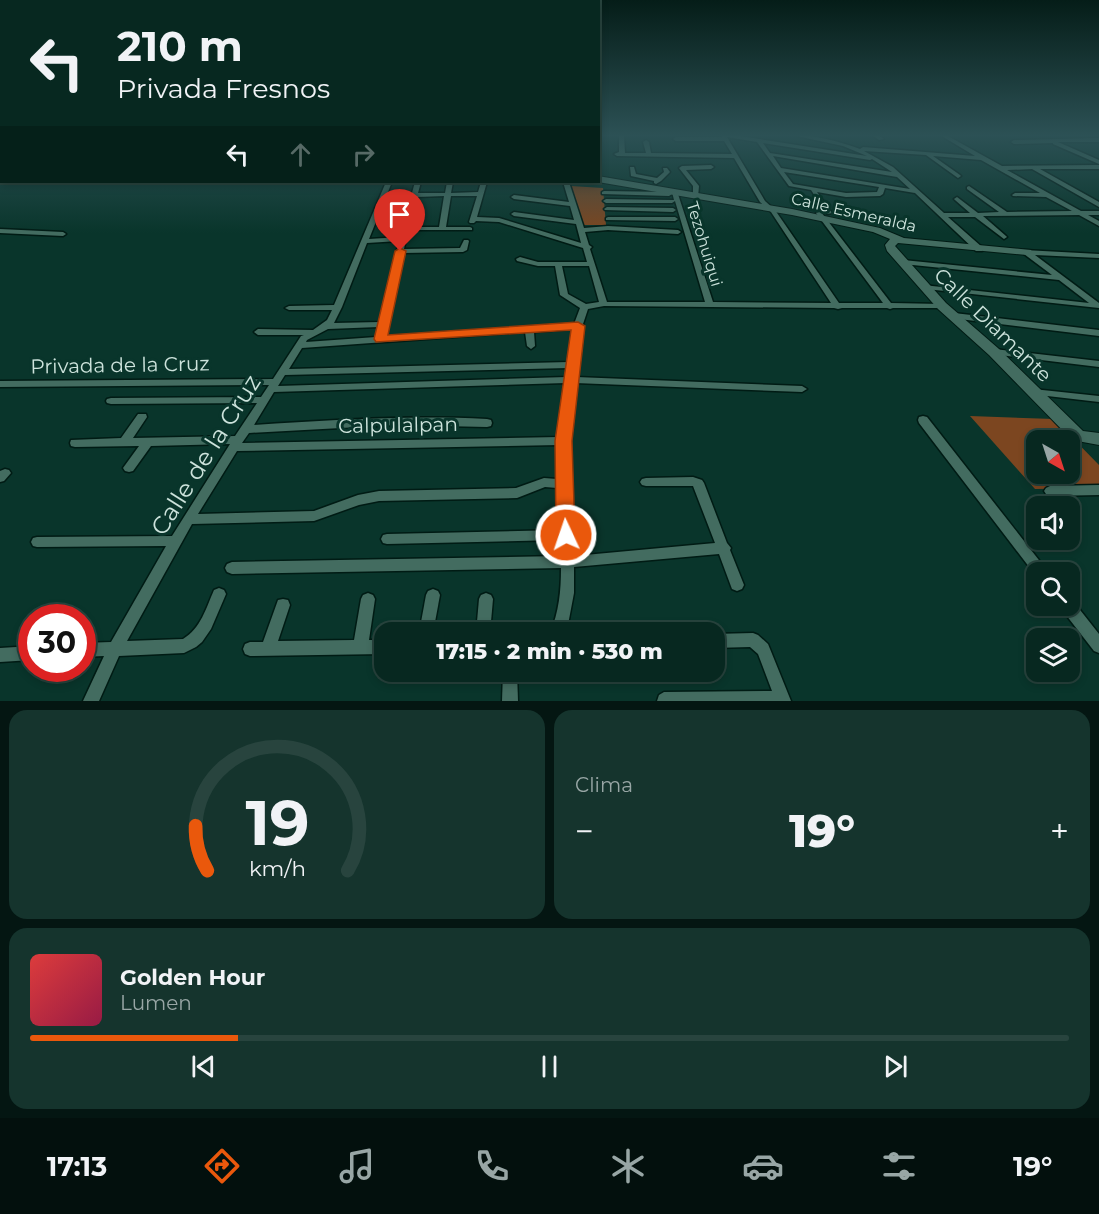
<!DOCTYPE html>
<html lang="es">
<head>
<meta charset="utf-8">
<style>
  body { margin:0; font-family:Montserrat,sans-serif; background:#15342d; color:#f1f3f6; height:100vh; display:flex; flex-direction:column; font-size:22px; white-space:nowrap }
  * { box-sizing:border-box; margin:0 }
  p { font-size:20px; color:#98a6a5 }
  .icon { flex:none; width:33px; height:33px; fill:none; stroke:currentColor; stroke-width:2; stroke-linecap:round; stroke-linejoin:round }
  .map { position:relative; height:701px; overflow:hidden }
  .side { display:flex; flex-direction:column; gap:9px; padding:9px; background:#041612; flex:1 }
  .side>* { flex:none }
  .hud { position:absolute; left:0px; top:0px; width:600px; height:183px; box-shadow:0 3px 9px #0003,0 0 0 2px #28443e; background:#072820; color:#f1f3f6; overflow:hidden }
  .needle { width:39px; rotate:141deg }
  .tools { position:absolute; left:1026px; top:430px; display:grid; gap:12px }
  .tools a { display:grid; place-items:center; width:54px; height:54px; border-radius:12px; background:#072820; box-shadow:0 3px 9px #0003,0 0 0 2px #28443e; font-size:30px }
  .speed { position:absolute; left:18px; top:604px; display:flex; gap:12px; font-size:30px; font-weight:700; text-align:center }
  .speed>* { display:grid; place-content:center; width:78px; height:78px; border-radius:50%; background:#072820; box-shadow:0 3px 9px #0003,0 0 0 2px #28443e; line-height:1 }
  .speed .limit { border:9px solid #d22; background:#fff; color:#111 }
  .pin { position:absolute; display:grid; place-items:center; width:51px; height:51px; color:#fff; margin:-62px -26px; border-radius:50% 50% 50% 0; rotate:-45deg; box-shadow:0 0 6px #0007 }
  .pin .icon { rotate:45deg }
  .me { position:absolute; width:66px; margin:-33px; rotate:357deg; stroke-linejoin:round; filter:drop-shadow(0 0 4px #0008) }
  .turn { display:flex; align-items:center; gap:21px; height:126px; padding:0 18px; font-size:27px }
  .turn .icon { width:78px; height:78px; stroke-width:2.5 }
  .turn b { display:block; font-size:42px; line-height:51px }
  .lanes { display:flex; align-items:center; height:57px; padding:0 18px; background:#0003; justify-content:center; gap:30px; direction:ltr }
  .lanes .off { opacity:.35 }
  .big { font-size:45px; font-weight:800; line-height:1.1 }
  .side .widget { flex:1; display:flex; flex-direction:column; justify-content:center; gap:9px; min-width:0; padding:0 21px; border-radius:18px; background:#15342d }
  .side .dial { align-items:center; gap:0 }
  .dial svg { height:156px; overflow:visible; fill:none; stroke:#28443e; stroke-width:7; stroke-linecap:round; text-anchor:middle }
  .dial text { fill:#f1f3f6; stroke:none }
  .song { display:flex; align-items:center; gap:18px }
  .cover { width:72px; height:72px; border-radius:9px; background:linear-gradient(135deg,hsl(0 70% 55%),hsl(340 70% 35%)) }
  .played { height:6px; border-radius:3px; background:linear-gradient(90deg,#ea580c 20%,#28443e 20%) }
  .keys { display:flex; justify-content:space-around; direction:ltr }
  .heat { display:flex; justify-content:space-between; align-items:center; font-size:33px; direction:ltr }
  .side .tiles { flex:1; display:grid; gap:9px; grid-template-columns:1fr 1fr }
  .widget:last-child { grid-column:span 2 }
  .trip { position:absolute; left:374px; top:622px; width:351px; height:60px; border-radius:18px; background:#072820; box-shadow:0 3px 9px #0003,0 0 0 2px #28443e; font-weight:800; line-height:60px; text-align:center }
  .dock { display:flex; height:96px; justify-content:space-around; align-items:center; background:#03100d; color:#98a6a5 }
  .dock .icon { width:42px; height:42px }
  .dock .active { color:#ea580c }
  .dock b { font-size:27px; color:#f1f3f6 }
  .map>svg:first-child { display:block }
</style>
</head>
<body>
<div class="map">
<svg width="1099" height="701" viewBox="0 0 1099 701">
  <rect width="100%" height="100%" fill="#09352b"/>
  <g fill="#7c4620" fill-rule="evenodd">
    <path d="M571,186L603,188L606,225H584Z"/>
    <path d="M970,416L1054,419L1099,465V488L1035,489ZM1036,441H1070V474H1036Z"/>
  </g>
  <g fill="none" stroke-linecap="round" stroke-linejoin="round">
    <defs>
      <g id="street">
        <path d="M619,135H624L625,153H646L643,142L646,140L649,142L651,153L732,154L724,141H676L673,139L676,137H722L721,135H734L867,156L843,146L792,135C815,135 838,141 860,149L863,147L975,156L940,135H946L1002,166L1099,165V169H1040L1099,202V207L1032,169L1007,170L1081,211H1099V215H1088L1099,221V226L1079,215L983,216L1006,236L1007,237L1004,239L975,217H948L982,247V251H976L915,193L885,188L883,194L880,196L846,197L817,192L832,213L827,214L811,190L789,186L757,142L727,137L765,201L775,210L839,303H883L816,213L819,211L821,212L891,303L942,304L946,306L942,308H893L890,309L887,308H842L838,309L834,308L604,306L588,309L582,327L576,377L802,386L807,389L802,392L575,383L570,439L569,469L574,556L715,543L693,486H646L642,485L640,482L642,479L646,478L693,477L702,480L704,483L727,543L731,548L730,550L744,585L742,589L737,591L732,589L719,554L574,567V593L567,630L566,633H550C559,612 561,591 561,568L232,574L227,572L225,568L227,564L232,562L561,556L560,540L387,544L383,543L381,539L383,535L387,534L560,530L557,488L545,487L517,498L379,501L359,505L314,521L192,524L127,641L183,639C201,628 206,608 214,590L219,588L224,590L226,594L211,629L202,642L196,647L184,653L119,656L99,701H83L104,656L82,657V643L111,642L166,546L37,547L33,546L31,542L33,538L37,537L172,536L230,444L151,446L133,471L129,472L125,471L123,468L139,446L75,447L71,446L70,443L71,440L121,438L138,414H146L147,417L133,438L235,436L257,403L111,404L107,403L106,401L107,399L111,398L261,397L269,385L0,387V381L273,379L301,336L304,335H258L254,332L258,329L313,330L327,320L332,310H289L285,308L289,306L334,305L386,182H392L369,239L400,237L402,233H406L407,234L404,249L460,248L464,240H468L469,241L467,250L463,252L403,253L385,337L574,324L580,308L560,295L555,266H538L517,261L516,259L520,257L538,262H587L583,248L499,222L476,221L474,223H470L469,222L477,196H451L446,227H470L472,228V230H403L402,229L415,182H421L418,193H445L447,182H453L451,193L478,192L481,182H487L477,217L499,218L581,243L576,224L514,216L511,214L514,212L574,220L570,206L514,199L511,197L514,195L569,202L563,182H569L584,228L608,226L678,230L681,232L678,234L608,230L585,232L589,245L592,247L590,249L607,302H705L675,201L672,203H606L603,201L606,199L674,200L672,192L677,191L713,302L831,303L771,212L760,202L734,158L617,156L614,154L619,152ZM763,143L870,160L872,159L892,172L770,153ZM864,151L926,155L958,178L961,176L960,175L933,156L981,160L1040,193H1015L1012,195L1013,196L1046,197L1072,211L1007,212L969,186L967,187V189L999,212L978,213L957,197L954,199L955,200L970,213H944L893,167ZM773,156L897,177L910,189L781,168ZM784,172L879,187L877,192L846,193L793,184ZM444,196L439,227H409L417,197ZM399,241L380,322L334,323L342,307L367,243ZM562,266H589L599,302L586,304L568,294ZM379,327L376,337L306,342L307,340L328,329ZM573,329L569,362L289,369L302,348L525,332L527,346L531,349L535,346L534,332ZM568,368L567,377L278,386L285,375ZM566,383L559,437L242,443L249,433L396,425L487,427L491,426L492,423L491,420L487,419C409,415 332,420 254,425L274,392ZM559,445L557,479L544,478L516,488L379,491L358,495L314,511L198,514L237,451Z"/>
        <path d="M872,135H878L884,139L879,140Z"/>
        <path d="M1099,138V142H1058L1099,160V164L1053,144V143L1014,144L1011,142L1014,140Z"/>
        <path d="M682,166L711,165L714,167L711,169L686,170L699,186L698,197L693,196V186L679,168Z"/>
        <path d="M630,167H634L636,174L657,178L664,172L663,168H667L670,172L661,181L656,184L654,183V181L631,176Z"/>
        <rect x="0" y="176" width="2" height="4"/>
        <path d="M604,191L669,192L672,194L669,196L602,194V192Z"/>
        <path d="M607,207L673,208L676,210L673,212L605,210L604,209Z"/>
        <path d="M608,217H675L678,219L675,221L606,220V218Z"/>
        <path d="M0,229L63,232L66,234L63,236L0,233Z"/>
        <path d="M1024,250L1099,254V258L1035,255L1099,303V308L926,289H923L922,287L923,285L1089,303L1059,280L903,264L899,262L903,260L1052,275L1024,254Z"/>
        <path d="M954,313L1099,330V336L951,318L950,316L951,314Z"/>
        <path d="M994,349L1099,361V367L991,354L989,352L991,350Z"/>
        <path d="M1033,389L1099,396V402L1030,394L1028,392L1030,390Z"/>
        <path d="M923,416L927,417L1049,573H1036V576L919,423L918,420L919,417Z"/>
        <path d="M5,469L9,470L11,473L4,481L0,482V471Z"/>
        <path d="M1099,485V495L1050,496L1046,494L1044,491L1046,488L1050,486Z"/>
        <path d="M433,589L438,591L440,595L433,633H419L426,595L428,591Z"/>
        <path d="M368,593L373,595L375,599L369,640H384V654L250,656L245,654L243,649L245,644L250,642H263L278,600L283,599L288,600L290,605L278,641L354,640L361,599L363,595Z"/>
        <path d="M486,593L491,595L493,599L490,633H476L479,599L481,595Z"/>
        <path d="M1070,600L1073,601L1099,634V653L1094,651L1063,611L1061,606H1070Z"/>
        <path d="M753,633L758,635L768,644L791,701H657L659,695L664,692L772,691L758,654L750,647L714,648V634Z"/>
        <path d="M32,646V660L0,662V648Z"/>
        <path d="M503,672H517L518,701H502Z"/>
      </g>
      <path id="secondary" d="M598,176L792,209L880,228L904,238L1031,250L1032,252L1027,255L898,243L895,246L946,303L999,349L1083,431L1099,433V445L1072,440L989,355L938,309L887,251L885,245L890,239L873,232L792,215L598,182Z"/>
    </defs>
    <use href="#street" stroke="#001b14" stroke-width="3"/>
    <use href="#secondary" stroke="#001b14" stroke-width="2"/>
    <use href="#street" fill="#436c60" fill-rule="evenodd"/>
    <use href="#secondary" fill="#436c60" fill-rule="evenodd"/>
  </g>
  <linearGradient id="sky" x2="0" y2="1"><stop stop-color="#051d18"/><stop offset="0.58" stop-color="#2c5155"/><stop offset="1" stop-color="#2c5155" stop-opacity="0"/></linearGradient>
  <rect width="1099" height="233" fill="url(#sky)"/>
  <path fill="#ea580c" stroke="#983908" stroke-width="1.5" d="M400,248L406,251L388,335L578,322L585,326L572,441L575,535L572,540L566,543L559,540L556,535L555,441L571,330L376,342L374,339L395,251Z"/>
  <g text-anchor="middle" stroke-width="6" stroke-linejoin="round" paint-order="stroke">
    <g font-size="16" fill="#cde3dc" stroke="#09352b">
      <text transform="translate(854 212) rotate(13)" y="6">Calle Esmeralda</text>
      <text transform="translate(705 244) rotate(73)" y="6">Tezohuiqui</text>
    </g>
    <g font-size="20" fill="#cde3dc" stroke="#09352b">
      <text transform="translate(993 325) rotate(44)" y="7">Calle Diamante</text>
      <text transform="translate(120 365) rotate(-1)" y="7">Privada de la Cruz</text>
      <text transform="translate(398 425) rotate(-1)" y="7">Calpulalpan</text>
    </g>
    <g font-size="24" fill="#cde3dc" stroke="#09352b">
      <text transform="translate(206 455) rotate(-58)" y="8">Calle de la Cruz</text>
    </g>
  </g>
</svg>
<div class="tools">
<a><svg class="needle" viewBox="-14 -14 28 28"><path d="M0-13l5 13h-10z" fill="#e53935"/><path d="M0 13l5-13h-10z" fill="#98a6a5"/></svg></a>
<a><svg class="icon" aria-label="sound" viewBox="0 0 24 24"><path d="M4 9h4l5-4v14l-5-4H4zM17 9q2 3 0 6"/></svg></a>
<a><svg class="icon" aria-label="search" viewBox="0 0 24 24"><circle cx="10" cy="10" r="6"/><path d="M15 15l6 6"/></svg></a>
<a><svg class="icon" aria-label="layers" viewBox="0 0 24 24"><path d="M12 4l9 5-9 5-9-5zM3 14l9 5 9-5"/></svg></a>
</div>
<div class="speed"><div class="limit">30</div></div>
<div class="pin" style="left:400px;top:251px;background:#d93025"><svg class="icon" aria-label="arrive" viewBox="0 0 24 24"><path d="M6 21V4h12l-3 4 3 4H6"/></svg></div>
<svg class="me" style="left:566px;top:535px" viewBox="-20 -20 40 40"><circle r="17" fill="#ea580c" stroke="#fff" stroke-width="3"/><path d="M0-11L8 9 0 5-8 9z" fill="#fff"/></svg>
<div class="trip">17:15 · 2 min · 530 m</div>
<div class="hud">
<div class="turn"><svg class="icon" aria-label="left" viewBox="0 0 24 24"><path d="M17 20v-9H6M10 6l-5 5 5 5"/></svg><div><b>210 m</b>Privada Fresnos</div></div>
<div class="lanes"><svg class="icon" aria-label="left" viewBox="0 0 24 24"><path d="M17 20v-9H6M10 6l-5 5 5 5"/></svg><svg class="icon off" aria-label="ahead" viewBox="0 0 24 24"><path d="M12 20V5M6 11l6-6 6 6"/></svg><svg class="icon off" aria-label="right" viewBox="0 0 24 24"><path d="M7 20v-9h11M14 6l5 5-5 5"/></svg></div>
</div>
</div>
<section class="side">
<div class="tiles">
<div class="widget dial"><svg viewBox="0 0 100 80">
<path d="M14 69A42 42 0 1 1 86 69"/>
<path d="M14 69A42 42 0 0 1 8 46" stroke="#ea580c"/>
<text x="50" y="56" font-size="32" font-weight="700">19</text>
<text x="50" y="72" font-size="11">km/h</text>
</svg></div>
<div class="widget"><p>Clima</p>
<div class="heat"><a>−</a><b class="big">19°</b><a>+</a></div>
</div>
<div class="widget">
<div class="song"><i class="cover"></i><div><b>Golden Hour</b><p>Lumen</p></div></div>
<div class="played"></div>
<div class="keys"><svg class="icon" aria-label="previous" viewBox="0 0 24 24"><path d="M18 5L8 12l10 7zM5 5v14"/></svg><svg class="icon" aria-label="pause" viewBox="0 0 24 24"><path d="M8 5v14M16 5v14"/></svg><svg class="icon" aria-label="next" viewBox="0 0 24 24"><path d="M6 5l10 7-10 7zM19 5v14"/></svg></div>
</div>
</div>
</section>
<nav class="dock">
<b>17:13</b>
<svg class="icon active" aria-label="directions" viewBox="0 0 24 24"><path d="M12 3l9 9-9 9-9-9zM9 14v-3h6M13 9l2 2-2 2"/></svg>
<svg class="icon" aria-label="music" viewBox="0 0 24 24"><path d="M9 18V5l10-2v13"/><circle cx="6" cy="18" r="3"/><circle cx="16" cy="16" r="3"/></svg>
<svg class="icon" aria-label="phone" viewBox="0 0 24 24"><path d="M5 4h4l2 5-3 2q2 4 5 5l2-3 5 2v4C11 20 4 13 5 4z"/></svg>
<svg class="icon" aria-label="climate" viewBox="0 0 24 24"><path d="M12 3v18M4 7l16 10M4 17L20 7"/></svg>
<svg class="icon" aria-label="car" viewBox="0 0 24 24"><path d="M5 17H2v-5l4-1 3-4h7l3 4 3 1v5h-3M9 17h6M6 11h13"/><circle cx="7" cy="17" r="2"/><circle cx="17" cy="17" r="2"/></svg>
<svg class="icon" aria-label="filters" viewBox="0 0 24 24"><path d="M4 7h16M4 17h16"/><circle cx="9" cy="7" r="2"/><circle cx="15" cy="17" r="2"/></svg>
<b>19°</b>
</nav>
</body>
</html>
